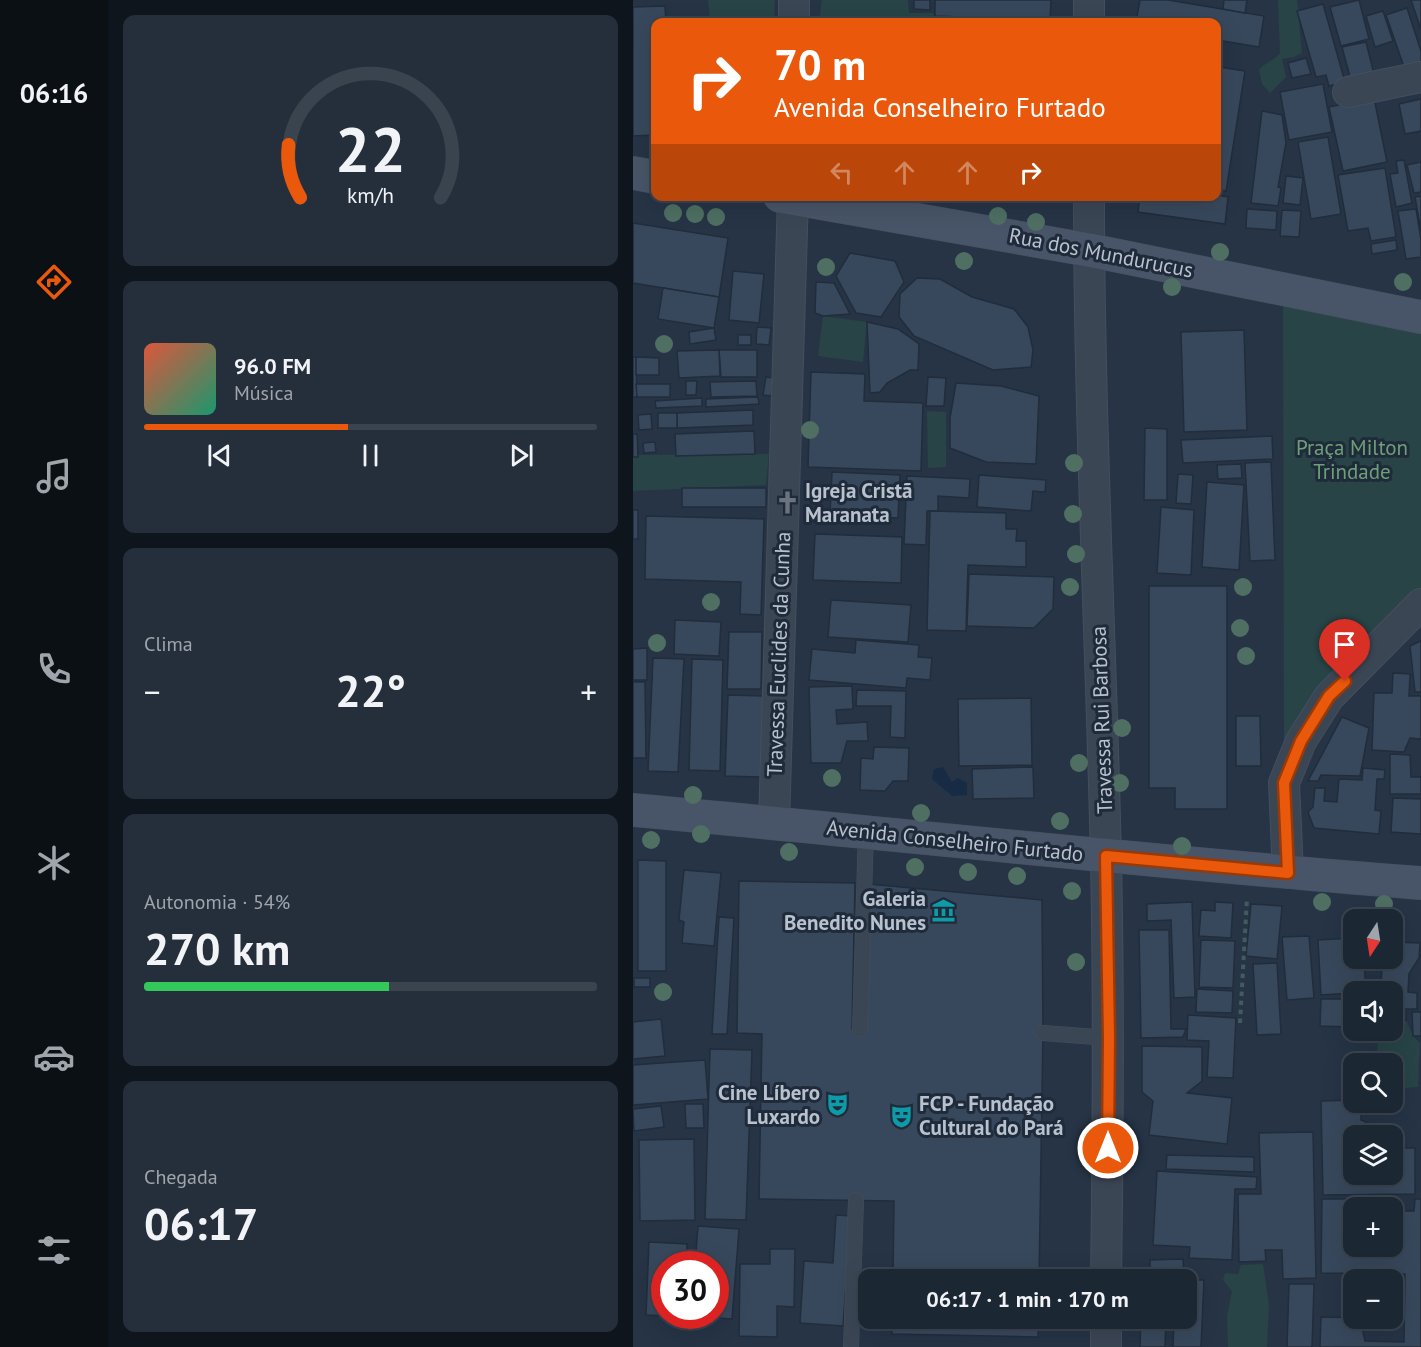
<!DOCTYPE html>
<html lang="pt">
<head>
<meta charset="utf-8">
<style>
  body { margin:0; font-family:"PT Sans",sans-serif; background:#252f3c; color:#f1f3f6; height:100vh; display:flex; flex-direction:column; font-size:22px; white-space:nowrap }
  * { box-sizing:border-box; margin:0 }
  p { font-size:20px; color:#a0a5ac }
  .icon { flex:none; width:33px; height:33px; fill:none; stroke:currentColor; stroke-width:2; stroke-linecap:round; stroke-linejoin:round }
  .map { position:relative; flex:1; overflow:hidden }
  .sheet { display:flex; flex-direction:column; gap:15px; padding:15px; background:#0f151d; width:525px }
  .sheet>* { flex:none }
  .top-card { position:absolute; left:18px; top:18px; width:570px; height:183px; border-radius:12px; box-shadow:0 6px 24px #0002,0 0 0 2px #3a444f; background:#ea580c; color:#fff; overflow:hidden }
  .needle { width:39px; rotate:192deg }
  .tools { position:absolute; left:710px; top:909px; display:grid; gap:12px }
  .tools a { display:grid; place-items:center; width:60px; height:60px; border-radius:12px; background:#1c2734; box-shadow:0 6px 24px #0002,0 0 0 2px #3a444f; font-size:30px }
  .speed { position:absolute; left:18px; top:1251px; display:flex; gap:12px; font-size:30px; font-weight:700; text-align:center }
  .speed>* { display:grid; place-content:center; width:78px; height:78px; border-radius:50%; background:#1c2734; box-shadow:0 6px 24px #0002,0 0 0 2px #3a444f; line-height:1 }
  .speed .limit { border:9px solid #d22; background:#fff; color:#111 }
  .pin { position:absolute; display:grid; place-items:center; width:51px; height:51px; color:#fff; margin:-62px -26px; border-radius:50% 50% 50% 0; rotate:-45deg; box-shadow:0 0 6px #0007 }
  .pin .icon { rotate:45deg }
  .me { position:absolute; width:66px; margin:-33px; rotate:0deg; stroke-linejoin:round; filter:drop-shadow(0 0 4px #0008) }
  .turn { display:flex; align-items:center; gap:21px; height:126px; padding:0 24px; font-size:27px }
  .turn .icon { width:78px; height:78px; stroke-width:2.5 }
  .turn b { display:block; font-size:42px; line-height:51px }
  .lanes { display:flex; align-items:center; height:57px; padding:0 24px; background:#0003; justify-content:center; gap:30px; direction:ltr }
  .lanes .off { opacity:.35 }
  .big { font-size:45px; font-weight:700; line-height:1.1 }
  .sheet .widget { flex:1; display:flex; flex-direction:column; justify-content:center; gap:9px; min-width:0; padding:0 21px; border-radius:12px; background:#252f3c }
  .sheet .dial { align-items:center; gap:0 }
  .dial svg { height:156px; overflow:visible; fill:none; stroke:#3a444f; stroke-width:7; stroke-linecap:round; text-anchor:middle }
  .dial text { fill:#f1f3f6; stroke:none }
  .song { display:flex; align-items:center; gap:18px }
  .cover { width:72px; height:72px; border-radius:9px; background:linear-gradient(135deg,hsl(10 70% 55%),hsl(160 70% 35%)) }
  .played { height:6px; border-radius:3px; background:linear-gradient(90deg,#ea580c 45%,#3a444f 45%) }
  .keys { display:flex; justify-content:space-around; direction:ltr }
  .heat { display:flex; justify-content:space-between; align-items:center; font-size:33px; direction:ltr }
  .charge { height:9px; border-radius:4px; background:linear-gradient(90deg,#34c759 54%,#3a444f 0) }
  .trip { position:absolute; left:225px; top:1269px; width:339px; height:60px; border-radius:12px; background:#1c2734; box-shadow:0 6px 24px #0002,0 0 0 2px #3a444f; font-weight:700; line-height:60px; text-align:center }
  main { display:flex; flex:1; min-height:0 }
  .tabs { display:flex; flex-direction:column; width:108px; justify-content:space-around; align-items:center; background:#0b1015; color:#a0a5ac }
  .tabs .icon { width:42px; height:42px }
  .tabs .active { color:#ea580c }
  .tabs b { font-size:27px; color:#f1f3f6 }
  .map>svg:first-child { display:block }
</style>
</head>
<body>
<main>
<nav class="tabs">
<b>06:16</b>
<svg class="icon active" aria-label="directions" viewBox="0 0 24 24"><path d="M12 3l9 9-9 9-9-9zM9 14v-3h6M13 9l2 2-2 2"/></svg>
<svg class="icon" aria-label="music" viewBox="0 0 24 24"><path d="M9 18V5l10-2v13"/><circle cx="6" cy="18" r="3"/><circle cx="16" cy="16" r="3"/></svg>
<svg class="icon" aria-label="phone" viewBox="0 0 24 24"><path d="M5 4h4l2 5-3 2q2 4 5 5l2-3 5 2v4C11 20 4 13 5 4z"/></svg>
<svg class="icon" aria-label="climate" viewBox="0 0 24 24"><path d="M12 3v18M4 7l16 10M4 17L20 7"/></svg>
<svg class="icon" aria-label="car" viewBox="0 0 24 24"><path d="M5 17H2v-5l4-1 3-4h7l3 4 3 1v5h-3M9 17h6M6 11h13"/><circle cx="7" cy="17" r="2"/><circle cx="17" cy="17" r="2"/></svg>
<svg class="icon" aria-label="filters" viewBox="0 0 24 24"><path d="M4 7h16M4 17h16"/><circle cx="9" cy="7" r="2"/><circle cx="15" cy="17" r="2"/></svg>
</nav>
<section class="sheet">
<div class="widget dial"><svg viewBox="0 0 100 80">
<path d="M14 69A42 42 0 1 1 86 69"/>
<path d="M14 69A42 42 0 0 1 8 42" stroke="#ea580c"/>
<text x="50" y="56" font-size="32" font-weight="700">22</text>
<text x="50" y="72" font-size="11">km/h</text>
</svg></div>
<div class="widget">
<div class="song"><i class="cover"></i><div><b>96.0 FM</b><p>Música</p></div></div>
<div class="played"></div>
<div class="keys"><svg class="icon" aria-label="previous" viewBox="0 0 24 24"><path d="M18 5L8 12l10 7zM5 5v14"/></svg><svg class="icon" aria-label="pause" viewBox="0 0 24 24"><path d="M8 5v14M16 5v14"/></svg><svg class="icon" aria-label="next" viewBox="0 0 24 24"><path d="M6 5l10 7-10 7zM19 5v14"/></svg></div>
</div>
<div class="widget"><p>Clima</p>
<div class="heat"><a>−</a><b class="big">22°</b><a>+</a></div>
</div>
<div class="widget"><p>Autonomia · 54%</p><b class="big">270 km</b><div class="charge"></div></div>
<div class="widget"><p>Chegada</p><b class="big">06:17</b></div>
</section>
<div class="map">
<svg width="788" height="1347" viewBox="0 0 788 1347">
  <rect width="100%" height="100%" fill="#263446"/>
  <g fill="#284446">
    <path d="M75,0H142L141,22H77Z"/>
    <path d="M189,0H275L276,13H301L299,22H186Z"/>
    <path d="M645,0H664L669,53L661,57L649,59L653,77L637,93L629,84L626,70C632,62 641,61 647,53Z"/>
    <path d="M650,288L788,317V604L696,697L651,783Z"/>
    <path d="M190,316L234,322L230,362L185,356Z"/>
    <path d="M294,411L313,412V467L295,468Z"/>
    <path d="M136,454L133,485L0,491V455Z"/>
    <path d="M759,1020H773L780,1036L787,1043L785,1087L759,1089V1064H743L746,1031L759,1030Z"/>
    <path d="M630,1264L636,1304L634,1347H595L594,1316L599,1291L590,1280L592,1273L605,1274L608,1265Z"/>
  </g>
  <path fill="#172b45" d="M310,767L319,782L325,778L334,783V795L319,796L299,779L301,769Z"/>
  <g fill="#38485c" stroke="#212d3c" stroke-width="1.5">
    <path d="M281,0H297V10L281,9Z"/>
    <path d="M302,0H418L417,20L302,16Z"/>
    <path d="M507,0H535L631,16L626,47L584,40V22H503Z"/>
    <path d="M591,0H614L612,13L590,9Z"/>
    <path d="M726,0L736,39L708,46L697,7Z"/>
    <path d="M778,0H788V29Z"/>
    <path d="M690,4L712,82L696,86L693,75L683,77L664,11Z"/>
    <path d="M32,6L33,22H22V135L0,136V7Z"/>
    <path d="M774,8L788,51V62L771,67L753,15Z"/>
    <path d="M750,11L760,41L742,47L733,16Z"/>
    <path d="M733,42L742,78L719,84L709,47Z"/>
    <path d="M673,58L678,74L659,78L655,63Z"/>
    <path d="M586,67L612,71L593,191L584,189V80Z"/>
    <path d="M690,84L699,132L656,140L647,92Z"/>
    <path d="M741,98L754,162L710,171L696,107Z"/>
    <path d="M788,99V131L772,134L766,104Z"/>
    <path d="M629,111L649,115L653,143L645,187L648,188L645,206L618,203Z"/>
    <path d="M695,137L708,214L678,219L665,142Z"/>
    <path d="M771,160L779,203L763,207L757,174L765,173L763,161Z"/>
    <path d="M788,162V192L781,193L774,165Z"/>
    <path d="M752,168L763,237L738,241L735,228L715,231L705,175Z"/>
    <path d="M653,176L670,178L667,205L650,203Z"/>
    <path d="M584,195L595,197L592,224L505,212L507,196Z"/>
    <path d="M584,195L595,197L592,224L505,212L507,196Z"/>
    <path d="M370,196H416L415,202Z"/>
    <path d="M788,196V231L782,197Z"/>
    <path d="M614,209L644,211L643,230L613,228Z"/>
    <path d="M783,209L788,240V257L773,259L765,211Z"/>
    <path d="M649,210L668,211L666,237L647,236Z"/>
    <path d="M0,223L95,238L86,297L0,283Z"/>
    <path d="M763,240L764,250L739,254L738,244Z"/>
    <path d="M217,253L262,261L271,282L248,317L223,313L203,276Z"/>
    <path d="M100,271L131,274L126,323L96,320Z"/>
    <path d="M284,278L307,279L339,297L381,309L395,327L400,350L398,367L360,370L281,336L266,317L267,294Z"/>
    <path d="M183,282L201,283L217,314L190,316L182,313Z"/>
    <path d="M30,288L86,297L81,328L25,319Z"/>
    <path d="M234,322L265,329L286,344L285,370H277L254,383L247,392L237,393Z"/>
    <path d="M124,327L138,328L136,345L123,344Z"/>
    <path d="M81,328L83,340L57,344L56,332Z"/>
    <path d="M611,330L614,430L551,432L548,332Z"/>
    <rect x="105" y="335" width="13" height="10"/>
    <path d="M86,350H124V377H88Z"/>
    <path d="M86,350L87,376L46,378L44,351Z"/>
    <path d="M0,357H3L4,397H0Z"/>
    <path d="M3,357L26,358V375H3Z"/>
    <path d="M178,372L232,374L231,401L290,403L288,471L175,467Z"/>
    <path d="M133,377L141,378L138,396L130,395Z"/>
    <path d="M295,377L313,378L311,406H293Z"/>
    <path d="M53,381H64L63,395H53Z"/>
    <path d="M123,381L124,396L78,397L77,382Z"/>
    <path d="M323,383L368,386L406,396L403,464L353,462L317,448V418Z"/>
    <path d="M3,384H37V397H4Z"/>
    <path d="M125,397L126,404L73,407V399Z"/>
    <path d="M69,398V406L23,408L22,401Z"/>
    <path d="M120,410V425L44,428V413Z"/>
    <rect x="25" y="413" width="19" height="15"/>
    <path d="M18,414L19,429L6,430L5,415Z"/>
    <path d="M512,428L534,429V500H511Z"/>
    <path d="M121,431L122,454L43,456L42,434Z"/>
    <path d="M0,434H4L5,457H0Z"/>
    <path d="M639,436L640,459L550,463L548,440Z"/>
    <path d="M22,442L23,452L11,453L10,443Z"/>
    <path d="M638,462L642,560L617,561L612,463Z"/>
    <path d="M608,464L609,478L585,479L584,465Z"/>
    <path d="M199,472L267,475L265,518L197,515Z"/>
    <path d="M545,474L560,475L558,504L543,503Z"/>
    <path d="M346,475L413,480L412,492L400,491L398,511L344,507Z"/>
    <path d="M274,476L337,479L336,498L305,496V511H294L293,545L271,544Z"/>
    <path d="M574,482L611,485L606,570L569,567Z"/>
    <rect x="49" y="488" width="84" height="19"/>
    <path d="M528,507L561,510L558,575L524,573Z"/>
    <rect x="0" y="510" width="5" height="29"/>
    <path d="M297,511L373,513V529H384L383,541H393V567L335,565L333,631L294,630Z"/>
    <path d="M13,516L131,519L128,615L107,614L108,582L12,579Z"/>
    <path d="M182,534L269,537L268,583L180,580Z"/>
    <path d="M336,574L421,577L420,609L401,628L334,626Z"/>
    <path d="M516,586H594V809H542V788H516Z"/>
    <path d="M198,600L278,605L275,642L195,637Z"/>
    <path d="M42,620L88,622L86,656L41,654Z"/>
    <path d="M96,632H129L128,689H94Z"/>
    <path d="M223,640L286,645L285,657L299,658L297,680L274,678L273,688L176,680L179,649L222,653Z"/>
    <path d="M788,641V692H782L777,646Z"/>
    <path d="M14,648V680H0V649Z"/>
    <path d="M20,658L51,659L45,772L15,771Z"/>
    <path d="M59,659L90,660L87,771L56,770Z"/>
    <path d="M760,673L777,674L776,696H788V739L777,738L771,752L739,750L741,693H759Z"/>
    <path d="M0,682H12L13,758H0Z"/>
    <path d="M219,686L220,709L203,710L204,724L234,722L235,741H214L208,763H178L176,687Z"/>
    <path d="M224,690L273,691L272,738L257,737L258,706H223Z"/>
    <path d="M95,695L130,696L128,777L92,776Z"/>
    <path d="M398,698L399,765L326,766L325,699Z"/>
    <path d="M603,716H627L628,766H603Z"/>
    <path d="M709,717L736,728L727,776L688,775L685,781H675Z"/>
    <path d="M241,747L276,748L275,781H260L252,791L227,790L228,758L240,759Z"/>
    <path d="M757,754L777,755L778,777H788V794H757Z"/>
    <path d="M400,767L401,798L340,799L339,769Z"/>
    <path d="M730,768L752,770L751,779H744L742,810L748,811L746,834L681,828L675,812L680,807L682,788H692L691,801L704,802L706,779L729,780Z"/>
    <path d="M760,798L788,799V834L758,832Z"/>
    <path d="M5,860L33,861V971H5Z"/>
    <path d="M51,870L88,873L81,946L49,943L51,922L46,920Z"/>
    <path d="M106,881L222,883L219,1029H227L235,884L409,900L410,1033L406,1280H260L261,1201L126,1199L129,1034L104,1033Z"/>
    <path d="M559,902L562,997L541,998L538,920L514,921V904Z"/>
    <path d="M582,902L600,903L598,938L566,936L568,910L582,911Z"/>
    <path d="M618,904L649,906L644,959L613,956Z"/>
    <path d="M86,917L101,918L94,1034H79Z"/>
    <path d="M506,930H536L538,1029H553L550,1037L508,1038Z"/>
    <path d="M676,936L681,998L654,1000L649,937Z"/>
    <path d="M720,938V958H731L733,992L688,995L685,940Z"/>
    <path d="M568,940L602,941L600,988L566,987Z"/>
    <path d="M759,942L787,943L786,958L776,974L775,992L784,993V1009H773V1020H759V992H748L749,958H759Z"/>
    <path d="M644,963L648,1034L624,1035L620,964Z"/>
    <rect x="1" y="978" width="16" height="9"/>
    <path d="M564,989L600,991L599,1013L563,1012Z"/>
    <path d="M688,999H720V1027L687,1026Z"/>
    <path d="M779,1012H788V1036H780Z"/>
    <path d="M555,1015L603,1018L600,1078L574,1077L576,1041L554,1040Z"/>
    <path d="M28,1019L32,1056L0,1059V1022Z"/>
    <path d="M509,1046L569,1047V1081L554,1093L599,1098L594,1144L516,1135L520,1101L509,1092Z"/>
    <path d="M77,1049L119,1050L113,1220L72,1219Z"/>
    <path d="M72,1060L75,1099L0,1105V1065Z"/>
    <path d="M720,1100V1102H728V1120L737,1124L738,1136H720V1174H759V1148H782V1194L690,1195L688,1101Z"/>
    <path d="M52,1104H70L71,1128H53Z"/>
    <path d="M28,1106L31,1127L1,1131L0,1109Z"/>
    <path d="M680,1132L683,1278L650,1279L649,1250H632L633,1261L606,1262L605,1194H628L626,1133Z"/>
    <path d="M61,1139L62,1220L7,1221L6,1140Z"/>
    <path d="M534,1155L621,1157V1172L533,1169Z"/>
    <path d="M524,1171L624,1177L623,1189H602L599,1260L556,1258L557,1247L520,1245Z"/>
    <path d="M689,1199H725L728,1208H720V1246H759V1211H781L782,1199H788V1347H687L688,1317L727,1318L732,1341L771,1342L772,1274L688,1273Z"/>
    <path d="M203,1215L218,1216L210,1326L167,1323L171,1261L200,1263Z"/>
    <path d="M65,1226L106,1229L99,1319L58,1316H82V1264H62Z"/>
    <path d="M16,1242L54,1244L53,1264H32V1316H50V1317L13,1315Z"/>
    <path d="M137,1249H162L161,1307L144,1306V1337L106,1336L107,1264H137Z"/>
    <path d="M550,1259L551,1275L517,1276V1260Z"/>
    <path d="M554,1280H571L568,1347H540L541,1318H554Z"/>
    <path d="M656,1284H681L679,1347H654Z"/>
    <path d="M259,1318H406L405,1337L259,1334Z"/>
    <path d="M508,1318H533L532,1347H507Z"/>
  </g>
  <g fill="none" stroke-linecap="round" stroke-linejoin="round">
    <defs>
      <g id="lane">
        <path d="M227,1029L233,831"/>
        <path d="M410,1033L476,1038"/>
        <path d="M218,1347L223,1200"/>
      </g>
      <g id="street">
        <path d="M161,22V0"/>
        <path d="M456,22V0"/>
        <path d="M715,92L788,77"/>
        <path d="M456,196C456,418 468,639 473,860C476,1000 475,1140 473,1280"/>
        <path d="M141,823L160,196"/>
        <path d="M655,873L651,783L668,741L696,697L788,604"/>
        <path d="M473,1347V1318"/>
      </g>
      <g id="secondary">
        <path d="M0,173L22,177"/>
        <path d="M147,196L456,250L788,317"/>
        <path d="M0,810C263,834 525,863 788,883"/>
      </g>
    </defs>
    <use href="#lane" stroke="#444f5e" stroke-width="16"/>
    <use href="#street" stroke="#444f5e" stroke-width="32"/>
    <use href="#secondary" stroke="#444f5e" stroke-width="34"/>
    <path stroke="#425c5e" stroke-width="4" stroke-dasharray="4.5 4.5" stroke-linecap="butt" d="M607,1023L614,898"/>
    <use href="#lane" stroke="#3b4655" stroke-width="15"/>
    <use href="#street" stroke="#3b4655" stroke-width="30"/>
    <use href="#secondary" stroke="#485568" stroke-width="33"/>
  </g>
  <g fill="#4e6f62">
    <circle cx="40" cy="213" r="9"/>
    <circle cx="62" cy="214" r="9"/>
    <circle cx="365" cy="216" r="9"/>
    <circle cx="83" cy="217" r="9"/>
    <circle cx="403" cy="222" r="9"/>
    <circle cx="587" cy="252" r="9"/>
    <circle cx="331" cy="261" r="9"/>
    <circle cx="193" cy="267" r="9"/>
    <circle cx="770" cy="282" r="9"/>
    <circle cx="539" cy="287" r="9"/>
    <circle cx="31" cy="344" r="9"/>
    <circle cx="177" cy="430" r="9"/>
    <circle cx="441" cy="463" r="9"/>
    <circle cx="440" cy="514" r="9"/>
    <circle cx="443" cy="554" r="9"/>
    <circle cx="437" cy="587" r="9"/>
    <circle cx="610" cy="587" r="9"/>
    <circle cx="78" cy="602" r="9"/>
    <circle cx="607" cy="628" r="9"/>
    <circle cx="24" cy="643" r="9"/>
    <circle cx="613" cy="656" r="9"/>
    <circle cx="489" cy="728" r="9"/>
    <circle cx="446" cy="763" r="9"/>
    <circle cx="199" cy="778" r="9"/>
    <circle cx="487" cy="783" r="9"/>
    <circle cx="60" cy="795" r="9"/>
    <circle cx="288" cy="813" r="9"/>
    <circle cx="427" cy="821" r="9"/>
    <circle cx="68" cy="834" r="9"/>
    <circle cx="18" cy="840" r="9"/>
    <circle cx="549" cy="846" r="9"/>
    <circle cx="156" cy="852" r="9"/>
    <circle cx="282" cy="867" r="9"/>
    <circle cx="335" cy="872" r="9"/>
    <circle cx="384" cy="876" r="9"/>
    <circle cx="439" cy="891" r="9"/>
    <circle cx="689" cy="902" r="9"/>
    <circle cx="751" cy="904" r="9"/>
    <circle cx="443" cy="962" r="9"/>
    <circle cx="30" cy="992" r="9"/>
  </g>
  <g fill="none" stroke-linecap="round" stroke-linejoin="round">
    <defs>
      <path id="route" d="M475,1148L476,1038L473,856L655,873L651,783L668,741L696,696L712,681"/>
    </defs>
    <use href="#route" stroke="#983908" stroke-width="15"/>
    <use href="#route" stroke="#ea580c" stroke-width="10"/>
  </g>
  <defs>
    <symbol id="church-bare" viewBox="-9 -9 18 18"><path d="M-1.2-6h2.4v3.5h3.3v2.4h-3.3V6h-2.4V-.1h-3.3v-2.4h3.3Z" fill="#6b7280" stroke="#1f2b3a" stroke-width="2.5" paint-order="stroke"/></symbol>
    <symbol id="museum-bare" viewBox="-9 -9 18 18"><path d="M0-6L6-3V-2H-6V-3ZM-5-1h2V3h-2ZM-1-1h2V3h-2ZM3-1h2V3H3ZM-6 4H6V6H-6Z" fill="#0f9aa8" stroke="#1f2b3a" stroke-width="2.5" paint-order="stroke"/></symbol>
    <symbol id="theatre-bare" viewBox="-9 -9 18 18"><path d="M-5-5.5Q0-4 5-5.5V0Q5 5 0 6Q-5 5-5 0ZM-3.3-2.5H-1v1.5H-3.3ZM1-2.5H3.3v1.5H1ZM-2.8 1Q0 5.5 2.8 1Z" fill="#0f9aa8" stroke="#1f2b3a" stroke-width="2.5" paint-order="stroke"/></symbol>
  </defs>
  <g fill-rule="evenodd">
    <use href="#church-bare" x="138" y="486" width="33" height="33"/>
    <use href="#museum-bare" x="294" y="894" width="33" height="33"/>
    <use href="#theatre-bare" x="188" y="1088" width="33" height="33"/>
    <use href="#theatre-bare" x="252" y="1100" width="33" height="33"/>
  </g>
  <g text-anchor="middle" stroke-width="6" stroke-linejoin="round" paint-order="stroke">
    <g font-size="21" fill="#b8c1ce" stroke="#1f2b3a">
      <text transform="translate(468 253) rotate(11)" y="7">Rua dos Mundurucus</text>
      <text transform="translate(146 654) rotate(-88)" y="7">Travessa Euclides da Cunha</text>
      <text transform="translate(469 720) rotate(-92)" y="7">Travessa Rui Barbosa</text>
      <text transform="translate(322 841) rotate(6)" y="7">Avenida Conselheiro Furtado</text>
    </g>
    <g font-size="21" fill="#6ea078" stroke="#1f2b3a">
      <text x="719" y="455">Praça Milton<tspan x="719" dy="24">Trindade</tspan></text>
    </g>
    <g font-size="21" font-weight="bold" fill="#b8c1ce" stroke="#1f2b3a" text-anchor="start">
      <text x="172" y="498">Igreja Cristã<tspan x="172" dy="24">Maranata</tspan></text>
      <text x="293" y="906" text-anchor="end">Galeria<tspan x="293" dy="24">Benedito Nunes</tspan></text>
      <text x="187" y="1100" text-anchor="end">Cine Líbero<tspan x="187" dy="24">Luxardo</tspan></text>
      <text x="286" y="1111">FCP - Fundação<tspan x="286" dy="24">Cultural do Pará</tspan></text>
    </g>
  </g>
</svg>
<div class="tools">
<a><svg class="needle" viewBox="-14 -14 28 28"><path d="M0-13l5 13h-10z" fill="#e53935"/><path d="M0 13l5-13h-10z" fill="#a0a5ac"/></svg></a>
<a><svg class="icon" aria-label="sound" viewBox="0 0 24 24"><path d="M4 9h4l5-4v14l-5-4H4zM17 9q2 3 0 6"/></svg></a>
<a><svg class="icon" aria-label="search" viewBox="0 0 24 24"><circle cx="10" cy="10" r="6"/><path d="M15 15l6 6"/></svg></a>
<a><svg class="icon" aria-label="layers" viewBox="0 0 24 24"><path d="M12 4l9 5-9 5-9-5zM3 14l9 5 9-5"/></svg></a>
<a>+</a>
<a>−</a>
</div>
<div class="speed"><div class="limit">30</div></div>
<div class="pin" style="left:712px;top:681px;background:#d93025"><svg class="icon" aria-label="arrive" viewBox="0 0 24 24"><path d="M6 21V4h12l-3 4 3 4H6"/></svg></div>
<svg class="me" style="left:475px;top:1148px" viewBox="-20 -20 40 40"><circle r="17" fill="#ea580c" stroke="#fff" stroke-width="3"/><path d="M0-11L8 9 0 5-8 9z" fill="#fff"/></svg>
<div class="trip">06:17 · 1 min · 170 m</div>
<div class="top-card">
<div class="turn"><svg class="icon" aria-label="right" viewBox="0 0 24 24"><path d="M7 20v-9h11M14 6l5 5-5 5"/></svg><div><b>70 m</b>Avenida Conselheiro Furtado</div></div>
<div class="lanes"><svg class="icon off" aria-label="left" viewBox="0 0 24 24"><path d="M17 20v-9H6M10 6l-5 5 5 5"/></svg><svg class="icon off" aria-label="ahead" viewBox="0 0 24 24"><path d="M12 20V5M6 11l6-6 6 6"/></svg><svg class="icon off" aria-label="ahead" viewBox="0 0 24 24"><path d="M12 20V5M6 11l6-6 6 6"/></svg><svg class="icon" aria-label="right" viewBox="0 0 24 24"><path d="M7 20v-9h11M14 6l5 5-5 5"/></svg></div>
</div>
</div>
</main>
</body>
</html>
